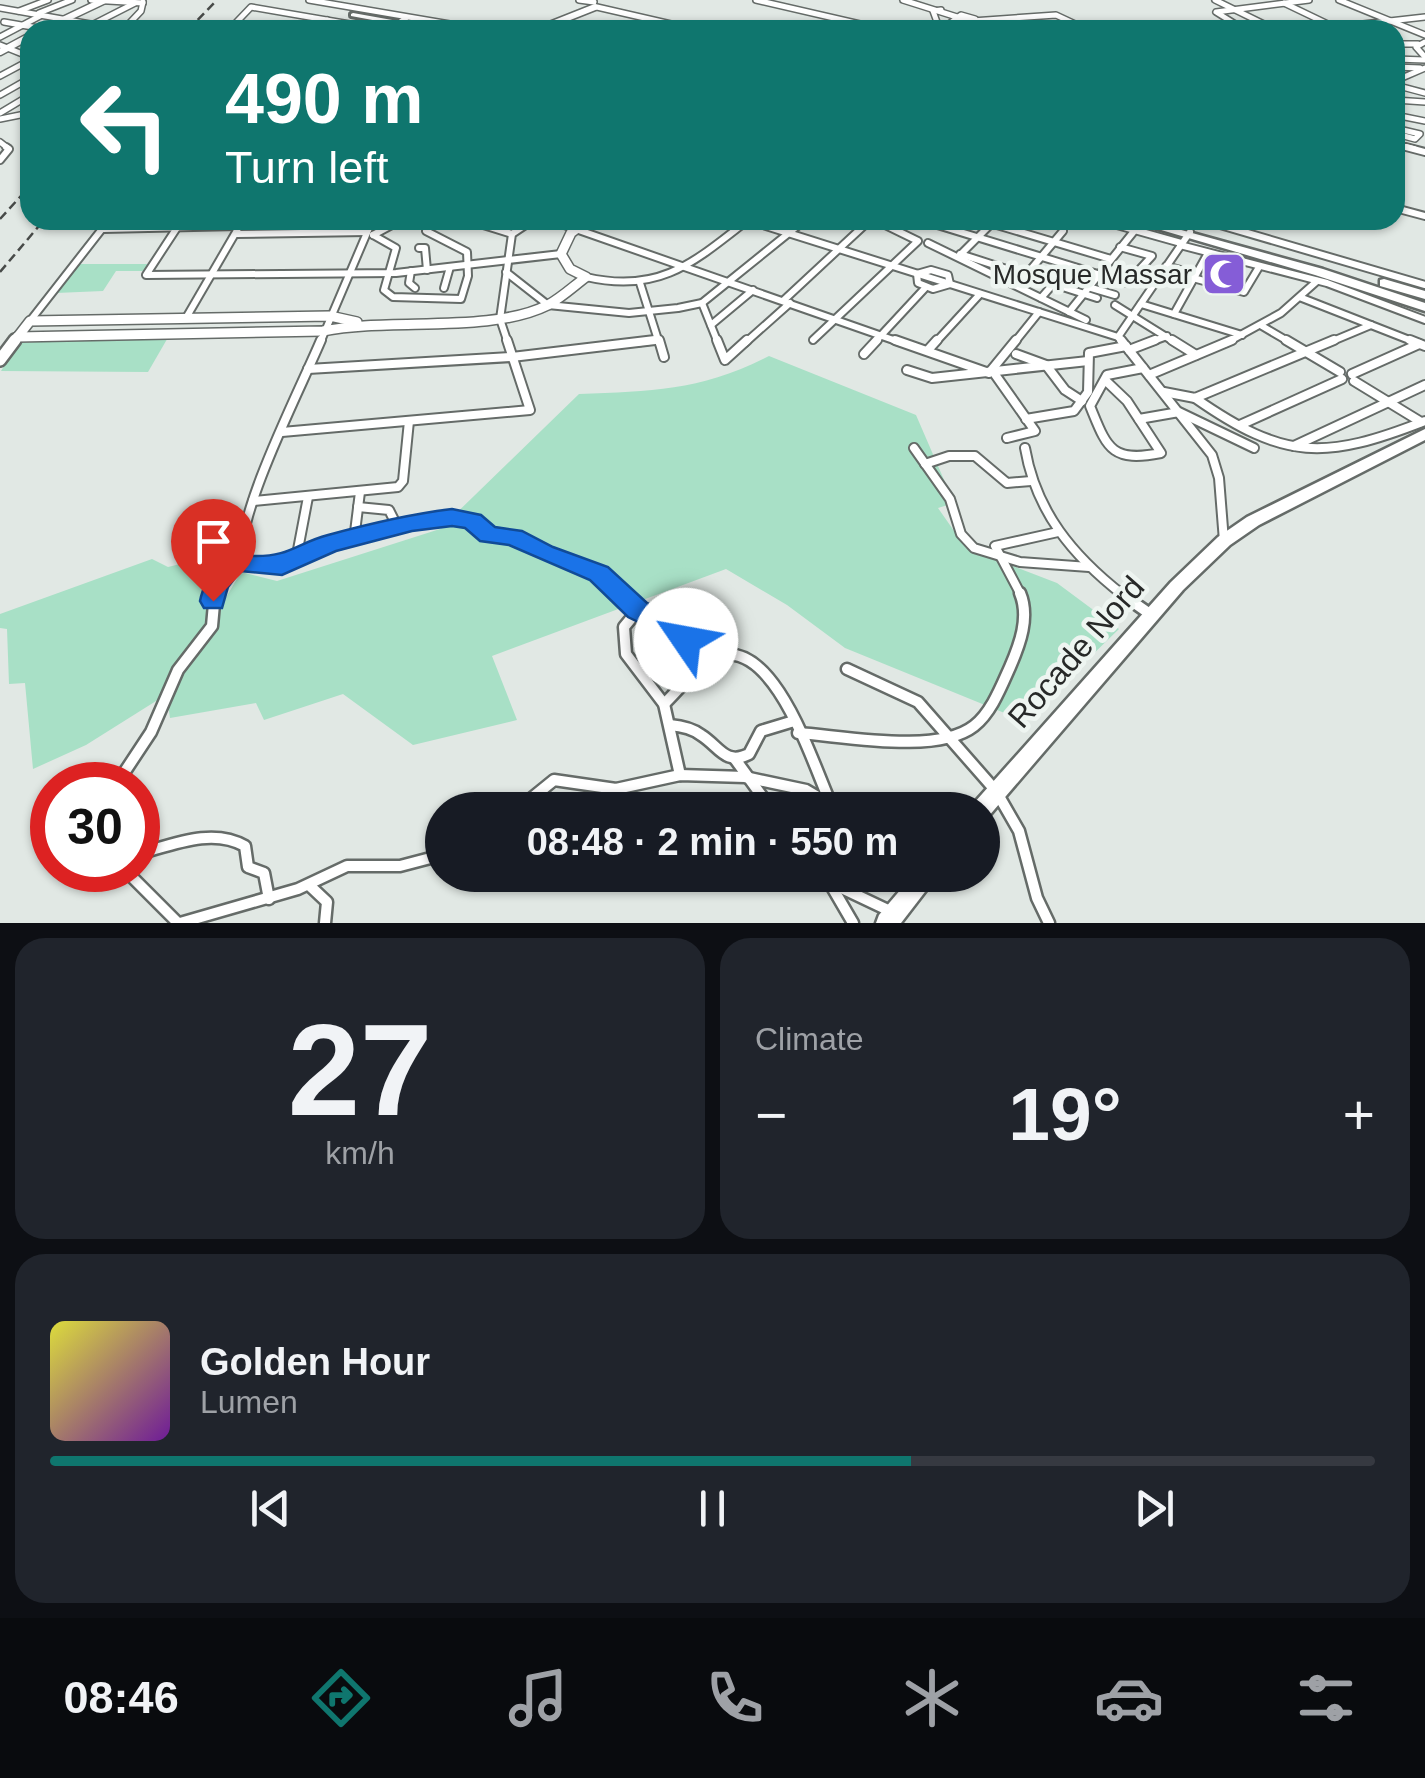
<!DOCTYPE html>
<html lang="en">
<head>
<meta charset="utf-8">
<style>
  body { margin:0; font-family:Helvetica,sans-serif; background:#20242c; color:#f1f3f6; height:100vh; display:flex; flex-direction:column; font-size:38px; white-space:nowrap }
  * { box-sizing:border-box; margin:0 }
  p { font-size:32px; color:#9ea1a6 }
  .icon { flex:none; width:55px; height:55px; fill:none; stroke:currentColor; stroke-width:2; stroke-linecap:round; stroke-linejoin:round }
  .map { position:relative; height:923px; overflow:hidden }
  .panel { display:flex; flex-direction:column; gap:15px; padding:15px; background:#0d0f14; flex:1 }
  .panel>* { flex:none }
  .guide { position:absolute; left:20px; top:20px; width:1385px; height:210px; border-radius:30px; box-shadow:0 2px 8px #0004; background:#0f766e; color:#fff; overflow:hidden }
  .speed { position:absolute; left:30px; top:762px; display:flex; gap:20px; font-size:50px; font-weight:700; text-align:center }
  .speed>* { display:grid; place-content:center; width:130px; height:130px; border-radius:50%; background:#171b24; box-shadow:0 2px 8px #0004; line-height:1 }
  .speed .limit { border:15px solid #d22; background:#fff; color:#111 }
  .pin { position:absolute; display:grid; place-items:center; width:85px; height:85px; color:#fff; margin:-102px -42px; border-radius:50% 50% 50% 0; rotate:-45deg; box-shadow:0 0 10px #0007 }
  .pin .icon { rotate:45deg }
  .me { position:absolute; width:110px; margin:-55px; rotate:303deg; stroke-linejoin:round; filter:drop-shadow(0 0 8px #0008) }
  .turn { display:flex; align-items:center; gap:35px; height:210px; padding:0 40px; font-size:45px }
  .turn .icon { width:130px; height:130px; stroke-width:2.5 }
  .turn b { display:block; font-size:70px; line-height:85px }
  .big { font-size:75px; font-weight:600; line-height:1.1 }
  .panel .tile { flex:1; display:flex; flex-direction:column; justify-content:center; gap:15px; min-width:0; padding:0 35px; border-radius:30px; background:#20242c }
  .panel .dial { align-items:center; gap:0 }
  .dial b { font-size:130px; line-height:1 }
  .song { display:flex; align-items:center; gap:30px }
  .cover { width:120px; height:120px; border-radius:15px; background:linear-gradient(135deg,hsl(60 70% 55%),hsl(280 70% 35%)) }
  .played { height:10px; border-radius:5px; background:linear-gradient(90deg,#0f766e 65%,#363941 65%) }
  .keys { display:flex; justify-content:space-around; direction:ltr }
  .heat { display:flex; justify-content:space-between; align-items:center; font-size:55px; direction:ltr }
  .panel .tiles { flex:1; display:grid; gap:15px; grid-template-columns:1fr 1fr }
  .tile:last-child { grid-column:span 2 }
  .trip { position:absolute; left:425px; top:792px; width:575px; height:100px; border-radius:50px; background:#171b24; box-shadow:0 2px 8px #0004; font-weight:600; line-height:100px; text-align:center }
  .dock { display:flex; height:160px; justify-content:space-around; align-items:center; background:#090b0e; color:#9ea1a6 }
  .dock .icon { width:70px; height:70px }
  .dock .selected { color:#0f766e }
  .dock b { font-size:45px; color:#f1f3f6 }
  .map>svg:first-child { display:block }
</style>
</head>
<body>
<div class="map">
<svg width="1425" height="923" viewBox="0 0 1425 923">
  <rect width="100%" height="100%" fill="#e1e8e4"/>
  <g fill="#a8e0c6">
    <path d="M77,264H149L144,271H116L103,291L56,293Z"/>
    <path d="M170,334L148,372L1,371L18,343Z"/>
    <path d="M769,356L916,415L954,503L938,508L966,548L1057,583L1119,629L1024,721L845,648L787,605L726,569L492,656L517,720L413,745L343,694L264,720L256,703L170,718L167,697L241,572L277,581L440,529L579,394C653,391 701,391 769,356Z"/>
    <path d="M228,545L222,569L238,571L164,696L86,745L33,769L25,683L9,684L7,629L0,628V614L152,559L168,567L184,563V557L177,559L179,551Z"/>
  </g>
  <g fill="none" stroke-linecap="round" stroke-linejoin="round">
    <path stroke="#bcc2be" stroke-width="11" stroke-dasharray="11 6" stroke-linecap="butt" d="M1402,295L1425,303"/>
    <defs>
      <g id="street-far3">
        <path d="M91,0L143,3"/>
        <path d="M309,0L485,30"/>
        <path d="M579,0L594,2"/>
        <path d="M756,0L886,30"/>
        <path d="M903,0L957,17"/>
        <path d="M1215,0L1276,30"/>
        <path d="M1339,0L1425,35"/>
        <path d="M1284,3L1334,27"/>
        <path d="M597,7L697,30"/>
        <path d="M0,8L124,30"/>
        <path d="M19,11L48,0"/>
        <path d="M39,13L72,0"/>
        <path d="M961,15L975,19L957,18Z"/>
        <path d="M972,21L1056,15L1088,30"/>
        <path d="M4,22L44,29"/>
        <path d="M233,25L256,30"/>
        <path d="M1240,27L1216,12L1309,0"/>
        <path d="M82,30L135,3"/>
        <path d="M123,30L141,11L143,2"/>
        <path d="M229,30L251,7L379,29L393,27L406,18"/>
        <path d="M309,30L327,20"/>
        <path d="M924,30L937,22L933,11L941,10"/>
        <path d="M941,30L957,18"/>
        <path d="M1310,30L1425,17"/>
        <path d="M0,37L40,16"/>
        <path d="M1425,42L1416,47L1425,57"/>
        <path d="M1395,44H1418"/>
        <path d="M0,45L30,57"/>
        <path d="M1395,59L1425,60"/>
        <path d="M1395,67L1420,68"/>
        <path d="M1395,75L1404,77L1425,68"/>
        <path d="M0,76L30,60"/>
        <path d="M1395,85L1425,93"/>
        <path d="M0,95L30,78"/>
        <path d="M1395,100L1425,102"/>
        <path d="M0,113L30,95"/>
        <path d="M1395,115L1425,121"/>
        <path d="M0,119L30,113"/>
        <path d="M1403,130L1420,134L1415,139L1400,135Z"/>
        <path d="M1395,133L1400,135"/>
        <path d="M0,142L9,149"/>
        <path d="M1395,144L1415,149"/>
      </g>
      <g id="street-far2">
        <path d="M1406,147L1425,152"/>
        <path d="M0,160L9,149L6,147"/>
        <path d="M1395,208L1425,216"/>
        <path d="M182,220L146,275L396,273L561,254"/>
        <path d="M467,220L512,234"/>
        <path d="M550,220L902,343"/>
        <path d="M747,220L1118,337"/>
        <path d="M921,220L1127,283L1152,256L1120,247"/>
        <path d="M980,220L1111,259"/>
        <path d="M1099,220L1181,243"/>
        <path d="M1203,220L1425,285"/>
        <path d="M103,229L239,226"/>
        <path d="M236,234L367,232"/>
        <path d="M373,235L396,248L384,290L393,297L461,299L468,276L467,252L426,231L437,220"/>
        <path d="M373,235L401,220"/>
        <path d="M928,243L1086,320"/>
        <path d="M1180,245L1327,283L1425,320"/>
        <path d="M419,248H425L427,270"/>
        <path d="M960,254L1097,298"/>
        <path d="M961,254L993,222"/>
        <path d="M1166,266L1195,274"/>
        <path d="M931,270L948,275L950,284L933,289L918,283L917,274Z"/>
        <path d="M411,271L409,283L415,288"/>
        <path d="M506,272L548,305L629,313L678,308L702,303L805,220"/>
        <path d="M1026,275L1063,231"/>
        <path d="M586,277C659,294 693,263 748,220"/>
        <path d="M1193,278L1244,292L1259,267"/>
        <path d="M640,283L659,343"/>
        <path d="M1088,287L1115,295"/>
        <path d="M444,288L450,267"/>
        <path d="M1041,298L1069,266"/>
        <path d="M1302,298L1417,343"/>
        <path d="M784,300L870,220"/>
        <path d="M702,303L718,343"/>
        <path d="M1141,304L1242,335"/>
        <path d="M1115,305L1176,343"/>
        <path d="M1069,312L1135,230"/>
        <path d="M1174,314L1208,253"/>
        <path d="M186,318L243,220"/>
        <path d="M30,321L109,220"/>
        <path d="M711,325L753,290"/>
        <path d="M1262,326L1291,343"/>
        <path d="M813,340L918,241L875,220"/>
        <path d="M320,343L372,221"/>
        <path d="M508,343L500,319L512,234L533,220"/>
        <path d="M634,343L658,340"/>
        <path d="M745,343L790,303"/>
        <path d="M874,343L926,287"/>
        <path d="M935,343L980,294"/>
        <path d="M1014,343L1039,312"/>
        <path d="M1123,343L1118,337L1190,232"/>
        <path d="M1148,343L1167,336"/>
        <path d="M1226,343L1281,313L1317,281"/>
        <path d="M1328,343L1371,325"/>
      </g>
      <g id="street-far1">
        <path d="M659,340L664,357"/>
        <path d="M717,340L725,360L747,340"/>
        <path d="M895,340L989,373L1016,340"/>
        <path d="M1121,340L1212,455L1219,478L1224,541"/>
        <path d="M1172,340L1196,355"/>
        <path d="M1286,340L1340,372"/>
        <path d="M1410,340L1425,346"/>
        <path d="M928,350L937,340"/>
        <path d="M1129,350L1155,340"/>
        <path d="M864,354L877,340"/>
        <path d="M1016,354L1046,365L1065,390L1082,401"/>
        <path d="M308,369L512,357L655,340"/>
        <path d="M907,370L932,378L1088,361"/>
        <path d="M994,373L1035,431L1007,438"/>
        <path d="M1352,374L1419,344"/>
        <path d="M1149,375L1232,340"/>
        <path d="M1105,380L1127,401L1161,453C1110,463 1107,447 1090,406L1107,375L1143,368"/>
        <path d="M1354,381L1421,422"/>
        <path d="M1164,392L1195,398L1334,340"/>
        <path d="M1195,398C1285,461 1325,460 1425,421"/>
        <path d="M1026,419L1074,411L1088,392L1089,353L1126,346"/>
        <path d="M1139,419L1179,412L1254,448"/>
        <path d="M1240,425L1342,379"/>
        <path d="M282,432L530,410L507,340"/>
        <path d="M1294,446L1425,385"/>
        <path d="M914,448L950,499L961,534L974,548L1020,562L1089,567"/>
        <path d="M1025,448C1036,512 1073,556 1123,595"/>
        <path d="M925,464L949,456H975L1007,483L1031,481"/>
        <path d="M308,497L296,560L266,567L241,561C238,510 299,392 321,340"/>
        <path d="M253,501L398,487L403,481L409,421"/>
        <path d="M358,507L389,510L397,526"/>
        <path d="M354,540L360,492"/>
        <path d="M296,560L331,543L362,538L410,522L465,519L489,535L513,537L599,574L622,595"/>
        <path d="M215,595L216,584L239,555"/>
        <path d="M1021,595L995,546L1058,532"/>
      </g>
      <g id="street">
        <path d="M619,593L638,610L681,632L686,655L701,669"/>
        <path d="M1120,593L1150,614"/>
        <path d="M638,610L624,627L626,654L664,704L680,775"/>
        <path d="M847,669L918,702L996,791L1019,831L1037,898L1049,923"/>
        <path d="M664,704C678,691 698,664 716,657C774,635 813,765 831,804"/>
        <path d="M670,725C681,726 692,728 701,735C719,746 725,766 749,754L761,731L794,721"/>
        <path d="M798,733C843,736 937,755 974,726C991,713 1001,687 1010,667C1020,644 1030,617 1020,593"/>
        <path d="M735,759L772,810"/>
        <path d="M116,785L151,732L178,670L212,626L215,593"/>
        <path d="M517,810L554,780L616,789L680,775L745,777L806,790L840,810"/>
        <path d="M138,854C172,845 212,827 245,846L248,867L264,873L269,899"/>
        <path d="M125,870L178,923"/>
        <path d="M825,875L853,923"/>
        <path d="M831,883L890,911"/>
        <path d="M309,885L327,902L325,923"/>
        <path d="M180,923L298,889L347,866H400L442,855"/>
      </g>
      <g id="secondary-far2">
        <path d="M42,30L105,0"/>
        <path d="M537,30L595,7"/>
        <path d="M0,52L30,36"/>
      </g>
      <g id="secondary-far1">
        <path d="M17,337L323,331C390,317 490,334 548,305C561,298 574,286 586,277L570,269L561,254L571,233L588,220"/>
        <path d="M13,343L30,321L330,316L357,322"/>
      </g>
      <path id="secondary" d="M0,360L15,340"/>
      <path id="primary" d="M353,13L437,28L440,30H426L351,16V14Z"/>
      <g id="highway">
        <path d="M1127,220H1145L1323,269L1425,303V311L1315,275Z"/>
        <path d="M1384,279L1425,291V299L1380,286V280Z"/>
        <path d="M1425,429V440L1259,525L1230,545L1183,590L988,817L982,819V810H971L974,803L1171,582L1218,537L1247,517Z"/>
        <path d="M913,875H938L901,923H876L879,915Z"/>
      </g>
    </defs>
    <use href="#street-far3" stroke="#656b68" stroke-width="8"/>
    <use href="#street-far2" stroke="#656b68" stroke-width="10"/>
    <use href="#street-far1" stroke="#656b68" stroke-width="12"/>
    <use href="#street" stroke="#656b68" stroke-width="15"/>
    <use href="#secondary-far2" stroke="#656b68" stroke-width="9"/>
    <use href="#secondary-far1" stroke="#656b68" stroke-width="12"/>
    <use href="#secondary" stroke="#656b68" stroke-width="16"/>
    <use href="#primary" stroke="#656b68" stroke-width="6"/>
    <use href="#highway" stroke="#656b68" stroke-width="5"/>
    <use href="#street-far3" stroke="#fff" stroke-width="5"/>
    <use href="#street-far2" stroke="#fff" stroke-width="6"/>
    <use href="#street-far1" stroke="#fff" stroke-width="8"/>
    <use href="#street" stroke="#fff" stroke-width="10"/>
    <use href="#secondary-far2" stroke="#fff" stroke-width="6"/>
    <use href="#secondary-far1" stroke="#fff" stroke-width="9"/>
    <use href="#secondary" stroke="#fff" stroke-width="11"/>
    <use href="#primary" fill="#fff" fill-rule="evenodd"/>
    <use href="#highway" fill="#fff" fill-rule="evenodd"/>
    <g stroke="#474a48" stroke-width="2.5" stroke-dasharray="9 5" stroke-linecap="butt">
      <path d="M188,30L217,0"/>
      <path d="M0,219L30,186"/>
      <path d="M0,272L44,220"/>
    </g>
  </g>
  <path fill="#1a73e8" stroke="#114b97" stroke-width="2.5" d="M452,509L481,515L495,527L522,531L553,547L608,567L647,603L688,622L700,640L696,648L686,651L676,648L669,637L628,617L590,580L509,545L480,541L465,528L452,526L412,531L336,551L282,575L240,571L228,587L222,608H204L200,601C204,580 232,526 253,556C290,557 297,543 328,535C368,524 411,514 452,509Z"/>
  <defs>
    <symbol id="mosque-square" viewBox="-11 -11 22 22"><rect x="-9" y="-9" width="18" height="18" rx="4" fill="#855dd7" stroke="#eef5f1"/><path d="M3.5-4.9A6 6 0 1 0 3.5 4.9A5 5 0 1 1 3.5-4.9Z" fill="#fff"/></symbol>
  </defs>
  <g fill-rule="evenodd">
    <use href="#mosque-square" x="1199" y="249" width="50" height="50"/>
  </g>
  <g text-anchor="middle" stroke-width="9" stroke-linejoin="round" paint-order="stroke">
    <g font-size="28" fill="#272928" stroke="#eef5f1" text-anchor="end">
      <text x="1192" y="284">Mosque Massar</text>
    </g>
    <g font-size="32" fill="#272928" stroke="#eef5f1">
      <text transform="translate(1076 652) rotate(-49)" y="11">Rocade Nord</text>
    </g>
  </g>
</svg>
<div class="speed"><div class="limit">30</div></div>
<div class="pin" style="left:213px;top:601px;background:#d93025"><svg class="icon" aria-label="arrive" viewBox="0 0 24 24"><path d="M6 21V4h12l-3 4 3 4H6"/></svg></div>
<svg class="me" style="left:686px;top:640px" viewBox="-20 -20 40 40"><circle r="19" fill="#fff"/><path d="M0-13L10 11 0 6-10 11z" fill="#1a73e8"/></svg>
<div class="trip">08:48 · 2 min · 550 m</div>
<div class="guide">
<div class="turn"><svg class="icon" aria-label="left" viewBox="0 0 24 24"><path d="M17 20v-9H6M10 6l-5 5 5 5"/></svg><div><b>490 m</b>Turn left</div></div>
</div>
</div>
<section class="panel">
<div class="tiles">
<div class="tile dial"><b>27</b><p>km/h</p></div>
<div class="tile"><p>Climate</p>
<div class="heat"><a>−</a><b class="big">19°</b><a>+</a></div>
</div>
<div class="tile">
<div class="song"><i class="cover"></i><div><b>Golden Hour</b><p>Lumen</p></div></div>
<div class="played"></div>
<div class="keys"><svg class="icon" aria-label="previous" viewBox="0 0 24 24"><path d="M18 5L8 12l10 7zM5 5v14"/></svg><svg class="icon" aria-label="pause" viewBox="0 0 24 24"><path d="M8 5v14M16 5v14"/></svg><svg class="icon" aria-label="next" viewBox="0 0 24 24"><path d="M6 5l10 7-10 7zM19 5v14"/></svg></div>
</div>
</div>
</section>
<nav class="dock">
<b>08:46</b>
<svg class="icon selected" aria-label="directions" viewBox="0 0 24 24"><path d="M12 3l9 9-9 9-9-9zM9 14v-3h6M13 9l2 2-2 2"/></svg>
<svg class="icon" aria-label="music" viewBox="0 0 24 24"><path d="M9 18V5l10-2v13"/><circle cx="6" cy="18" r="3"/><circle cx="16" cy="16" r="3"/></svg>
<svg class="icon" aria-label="phone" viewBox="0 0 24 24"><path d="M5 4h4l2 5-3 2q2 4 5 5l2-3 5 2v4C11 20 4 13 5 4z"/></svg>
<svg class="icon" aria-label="climate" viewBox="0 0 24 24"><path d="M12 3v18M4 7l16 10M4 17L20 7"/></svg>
<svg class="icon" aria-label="car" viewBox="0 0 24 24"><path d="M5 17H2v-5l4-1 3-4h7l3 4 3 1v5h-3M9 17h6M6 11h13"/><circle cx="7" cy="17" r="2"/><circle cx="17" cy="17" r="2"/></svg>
<svg class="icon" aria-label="filters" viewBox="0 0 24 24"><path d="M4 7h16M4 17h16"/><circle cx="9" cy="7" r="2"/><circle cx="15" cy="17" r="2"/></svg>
</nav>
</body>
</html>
